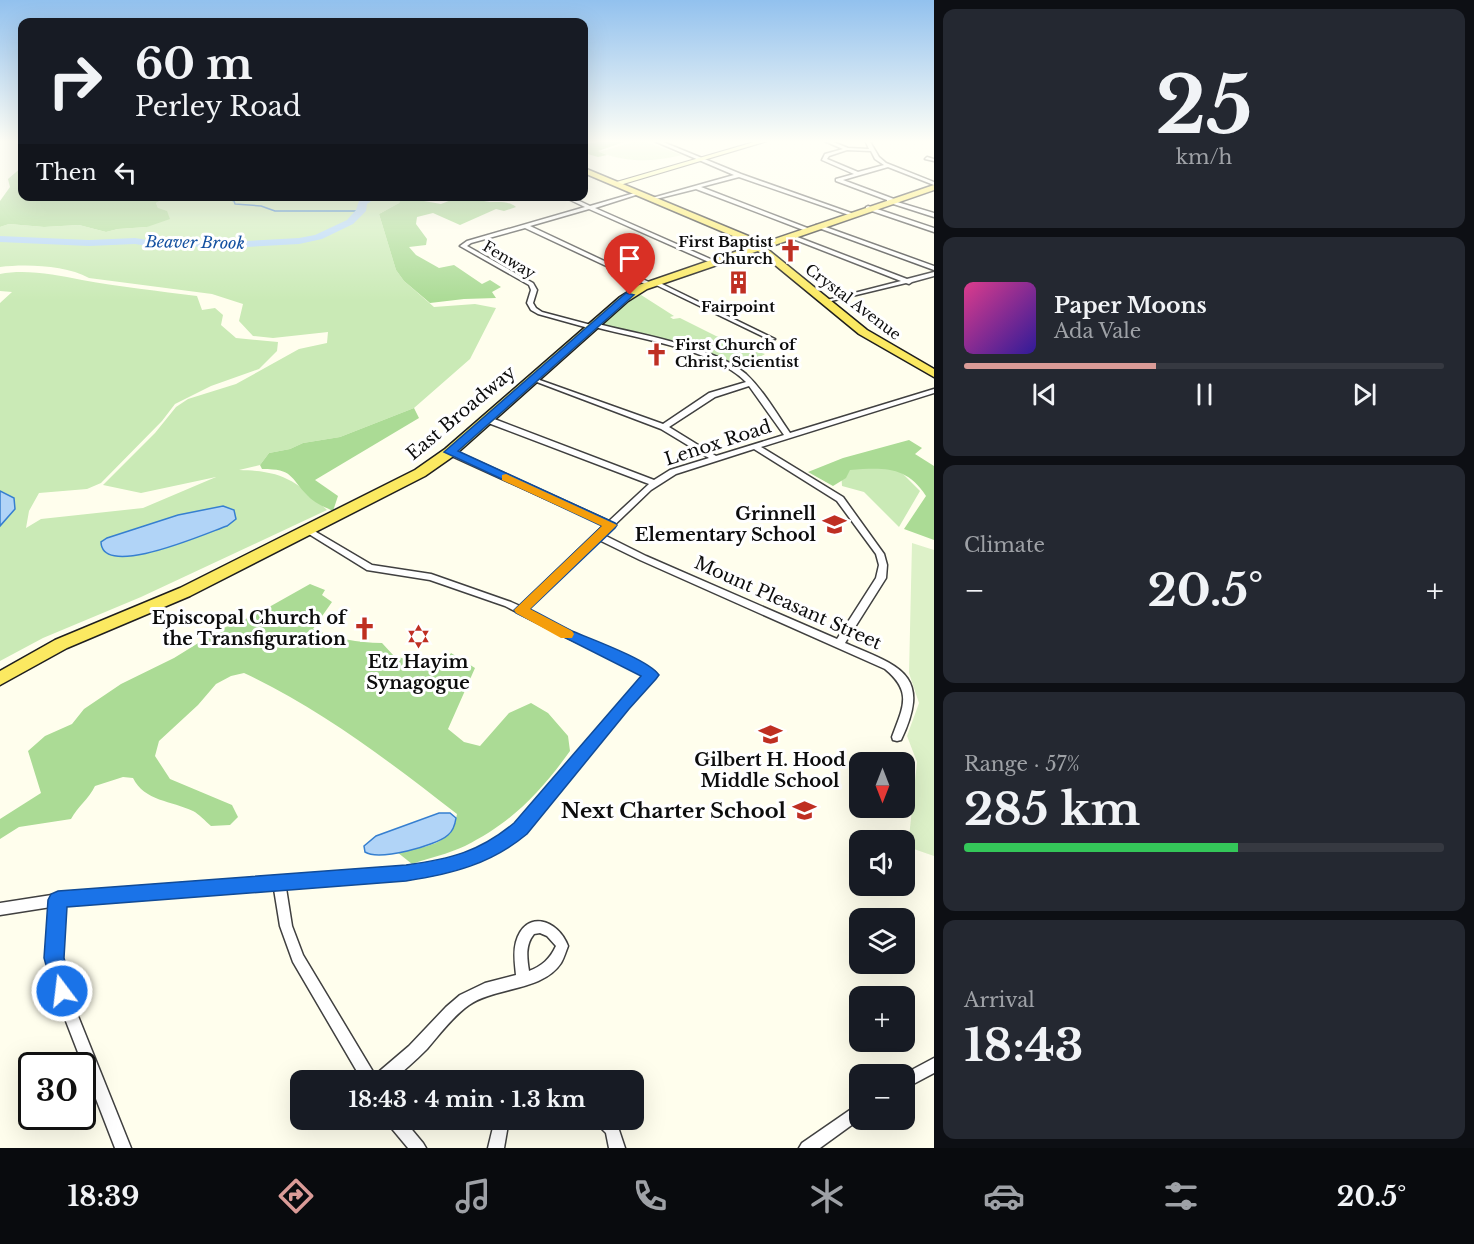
<!DOCTYPE html>
<html lang="en">
<head>
<meta charset="utf-8">
<style>
  body { margin:0; font-family:"Libre Baskerville",serif; background:#242831; color:#f1f3f6; height:100vh; display:flex; flex-direction:column; font-size:22px; white-space:nowrap }
  * { box-sizing:border-box; margin:0 }
  p { font-size:20px; color:#9ea1a6 }
  .icon { flex:none; width:33px; height:33px; fill:none; stroke:currentColor; stroke-width:2; stroke-linecap:round; stroke-linejoin:round }
  .map { position:relative; flex:1; overflow:hidden }
  .side { display:flex; flex-direction:column; gap:9px; padding:9px; background:#0d0f14; width:540px }
  .side>* { flex:none }
  .banner { position:absolute; left:18px; top:18px; width:570px; height:183px; border-radius:12px; box-shadow:0 6px 24px #0002; background:#171b24; color:#f1f3f6; overflow:hidden }
  .needle { width:39px; rotate:180deg }
  .tools { position:absolute; left:849px; top:752px; display:grid; gap:12px }
  .tools a { display:grid; place-items:center; width:66px; height:66px; border-radius:12px; background:#171b24; box-shadow:0 6px 24px #0002; font-size:30px }
  .speed { position:absolute; left:18px; top:1052px; display:flex; gap:12px; font-size:30px; font-weight:700; text-align:center }
  .speed>* { display:grid; place-content:center; width:78px; height:78px; border-radius:50%; background:#171b24; box-shadow:0 6px 24px #0002; line-height:1 }
  .speed .limit { border:3px solid #111; border-radius:9px; background:#fff; color:#111 }
  .pin { position:absolute; display:grid; place-items:center; width:51px; height:51px; color:#fff; margin:-62px -26px; border-radius:50% 50% 50% 0; rotate:-45deg; box-shadow:0 0 6px #0007 }
  .pin .icon { rotate:45deg }
  .me { position:absolute; width:66px; margin:-33px; rotate:345deg; stroke-linejoin:round; filter:drop-shadow(0 0 4px #0008) }
  .turn { display:flex; align-items:center; gap:21px; height:126px; padding:0 18px; font-size:27px }
  .turn .icon { width:78px; height:78px; stroke-width:2.5 }
  .turn b { display:block; font-size:42px; line-height:51px }
  .then { display:flex; align-items:center; height:57px; padding:0 18px; background:#0003; gap:12px; font-size:22px }
  .big { font-size:45px; font-weight:700; line-height:1.1 }
  .side .tile { flex:1; display:flex; flex-direction:column; justify-content:center; gap:9px; min-width:0; padding:0 21px; border-radius:12px; background:#242831 }
  .side .dial { align-items:center; gap:0 }
  .dial b { font-size:78px; line-height:1 }
  .song { display:flex; align-items:center; gap:18px }
  .cover { width:72px; height:72px; border-radius:9px; background:linear-gradient(135deg,hsl(330 70% 55%),hsl(250 70% 35%)) }
  .played { height:6px; border-radius:3px; background:linear-gradient(90deg,#da9b97 40%,#363941 40%) }
  .keys { display:flex; justify-content:space-around; direction:ltr }
  .heat { display:flex; justify-content:space-between; align-items:center; font-size:33px; direction:ltr }
  .charge { height:9px; border-radius:4px; background:linear-gradient(90deg,#34c759 57%,#363941 0) }
  .trip { position:absolute; left:290px; top:1070px; width:354px; height:60px; border-radius:12px; background:#171b24; box-shadow:0 6px 24px #0002; font-weight:700; line-height:60px; text-align:center }
  .tabs { display:flex; height:96px; justify-content:space-around; align-items:center; background:#090b0e; color:#9ea1a6 }
  .tabs .icon { width:42px; height:42px }
  .tabs .on { color:#da9b97 }
  .tabs b { font-size:27px; color:#f1f3f6 }
  main { display:flex; flex:1; min-height:0 }
  .map>svg:first-child { display:block }
</style>
</head>
<body>
<main>
<div class="map">
<svg width="934" height="1148" viewBox="0 0 934 1148">
  <rect width="100%" height="100%" fill="#fffeed"/>
  <g fill="#caeab6">
    <path d="M168,197H403L399,203L379,214L396,270L404,281L434,307L475,304L496,308L470,359L414,408L340,437L303,443L290,449L269,453L260,465L239,470C283,471 295,480 327,510L141,597L43,638L0,661V303L12,292L0,291V274C27,269 55,275 82,280C120,287 159,291 197,296L202,310L215,308L223,315L221,325L236,338L278,342L277,351L259,369L211,386L175,404L162,421L101,483L87,489L39,493L29,511L26,528L41,519L143,508L216,477L141,493L103,485L155,433L176,407L188,399L236,384L299,349L327,343L328,332L273,338L253,336L239,321L243,304L212,294L89,278C65,265 26,264 0,267V227L9,224L44,227L79,225L106,232L118,229L147,227L158,208L156,203Z"/>
    <path d="M638,293L674,316L670,317L673,319L680,318L716,336L765,354L741,368L715,356L602,325Z"/>
    <path d="M892,463L920,491L899,527L864,492L842,486L841,470Z"/>
  </g>
  <g fill="#abdb95">
    <path d="M603,140H630L598,151L607,155L598,157L584,153V143H595Z"/>
    <path d="M22,167V196L168,197L156,203L158,208L167,211L170,219L147,227L118,229L106,232L79,225L44,227L9,224L0,227V201L10,187L8,179Z"/>
    <path d="M403,196L423,197L424,201L441,204L459,197H482L484,201C495,204 506,199 516,207L504,211L496,209L460,225L433,213L417,217L416,224L427,239L426,245L409,247L416,255L439,268L454,265L482,284L490,280L501,287L492,292L496,298L464,299L430,303L404,281L396,270L379,214L399,203Z"/>
    <path d="M414,408L419,418L315,480L338,496L333,511C325,507 314,503 308,496C289,477 294,469 262,469L260,465L269,453L290,449L303,443L340,437Z"/>
    <path d="M909,440L922,448L915,454L934,466V540L904,529L926,496C906,465 882,468 850,470L846,478L833,486L808,472L843,458Z"/>
    <path d="M310,584L325,590L322,595L332,602L313,629C336,638 357,643 382,643L394,656L441,668L451,653L475,668L448,729L464,742L480,746L509,713L531,703L548,713L568,736L570,751C540,793 511,823 465,846C448,854 429,858 412,864L397,852C424,847 452,846 457,814C390,762 321,709 244,673L231,676L216,684L198,705L159,741L155,756L170,779L232,805L238,817L230,825L211,826C205,821 199,814 193,811C172,801 144,801 133,778L123,777L95,786C89,799 78,806 71,819L19,827L0,839V819L41,793L28,751L45,736L72,724L84,709L121,684L174,658L221,629L253,616Z"/>
  </g>
  <g fill="#ddf1c8">
    <path d="M640,140L682,155C653,162 628,163 599,152Z"/>
    <path d="M912,543L934,550V856L908,847L917,762L907,736L919,703L909,673Z"/>
  </g>
  <g fill="#b1d4f7" stroke="#367fd0" stroke-width="1.5">
    <path d="M0,491L14,498L15,509L0,526Z"/>
    <path d="M223,506L234,510L236,519L227,526C209,532 102,580 101,542L107,538L178,515Z"/>
    <path d="M439,813H450L456,818C455,825 453,831 448,835C436,846 379,861 365,852L364,846L376,836Z"/>
  </g>
  <g fill="none" stroke-linecap="round" stroke-linejoin="round">
    <path stroke="#367fd0" stroke-width="1.5" d="M220,196L234,201L235,204L261,206L275,211H361"/>
    <path fill="#b1d4f7" fill-rule="evenodd" d="M367,196H379L367,204L366,211L353,224L322,239L299,244L213,249L178,244L161,248L135,244L89,246L0,242V236L89,240L135,238L161,242L178,238L213,243L299,238L315,235L347,220L356,210L359,201Z"/>
    <defs>
      <g id="street">
        <path d="M652,140H658L741,174L854,214L849,215L739,177L701,187L810,229V231H806L696,189L652,200V198L734,175Z"/>
        <path d="M822,140H828L848,148L869,149L865,140H869L879,157L886,163L934,182V185L888,167L843,180L894,199V201L934,213V217L887,202V200L836,181V179L854,174L822,160L825,154L843,149ZM847,150L871,151L875,159L884,165L858,172L827,159L829,156Z"/>
        <path d="M927,157L934,159V161L925,159Z"/>
        <path d="M638,192L642,193L595,208L715,261V263H711L589,209L530,226L651,283V285H647L525,228L471,243L467,246L533,283L537,290L533,303L536,308L542,312L591,325L594,323C636,334 714,346 746,374C764,391 776,413 790,433L934,389V393L761,447L843,497L884,554L887,565L886,578L845,643C898,666 933,673 901,740L897,741L893,740L892,737C903,707 913,692 885,669L640,560L599,540L527,610C569,632 613,650 655,672L656,675L627,708L524,832C474,871 429,877 369,881C341,883 314,886 286,888L292,926L303,955L375,1075L409,1046L446,1007L460,995L485,983L516,975C515,964 513,953 516,942C525,909 558,919 568,946C566,951 564,958 561,963C543,991 495,987 469,1005C452,1017 440,1034 427,1049C416,1060 404,1071 392,1080H362L293,962L280,926L274,889L64,905L60,944L64,974L76,1011L131,1148H115L62,1011L50,974L48,944L51,907L0,915V903L58,894L407,868C441,863 473,855 502,836C523,822 538,799 554,780C584,745 613,709 644,676L620,662L561,635L505,606L430,580L367,570L304,531L305,529H311L372,565L431,574L511,602L520,606L604,525L447,454L446,452L447,450H453L609,521L649,484L483,421V417H489L654,480L670,470L709,458L661,429L529,379L530,378H534L663,424L709,393L746,382C714,349 639,339 595,327L592,329L538,314L531,310L527,303L531,290L529,285L460,246L467,241L585,207L562,196H569L590,206ZM749,386L784,435L716,456L669,427L715,397ZM754,449L837,501L876,554L879,565L876,578L837,639L646,556L604,535L651,490L676,474ZM540,933L547,936L556,946C550,959 542,966 529,971C527,958 525,945 534,934Z"/>
        <path d="M868,206L934,228V232L866,209V207Z"/>
        <path d="M816,225H820L934,266V270L816,227Z"/>
        <path d="M788,235H792L907,279L934,272V276L912,282L909,284L906,283L823,303V301L901,281L788,237Z"/>
        <path d="M652,281H656L775,339L770,340L652,283Z"/>
        <path d="M934,1058V1073L904,1089V1074Z"/>
        <path d="M860,1103V1119L820,1148H799L802,1143Z"/>
        <path d="M386,1119H403L423,1143L426,1148H408L388,1124Z"/>
        <path d="M495,1119H509L504,1148H488Z"/>
        <path d="M595,1119H612L617,1124L625,1148H609L606,1133L597,1124Z"/>
      </g>
      <path id="secondary" d="M761,140H771L620,185L613,183Z"/>
      <path id="primary" d="M584,168L753,238L760,244L934,185V190L766,248L867,330L934,369V377L859,334L758,251L647,289L628,301L455,455L425,476L190,596L67,648L0,685V671L55,640L180,588L415,470L445,449L620,297L639,285L752,246L747,242L584,173Z"/>
    </defs>
    <use href="#street" stroke="#404040" stroke-width="3"/>
    <use href="#secondary" stroke="#2f2f2f" stroke-width="2"/>
    <use href="#primary" stroke="#1e1e1e" stroke-width="3"/>
    <use href="#street" fill="#fff" fill-rule="evenodd"/>
    <use href="#secondary" fill="#fdffa8" fill-rule="evenodd"/>
    <use href="#primary" fill="#fbe961" fill-rule="evenodd"/>
  </g>
  <linearGradient id="sky" x2="0" y2="1"><stop stop-color="#92c1ee"/><stop offset="0.47" stop-color="#fffff7"/><stop offset="1" stop-color="#fffff7" stop-opacity="0"/></linearGradient>
  <rect width="934" height="301" fill="url(#sky)"/>
  <path fill="#1a73e8" stroke="#114b97" stroke-width="1.5" d="M626,293L634,295L458,451L615,523L617,525L615,528L530,609C544,616 558,624 572,631C591,639 649,660 659,675L656,679L629,709L527,834C491,864 452,874 406,881L67,907L64,958L73,991L70,998L62,1001L55,998L44,958L48,900L51,894L58,891L406,865C450,859 479,852 514,823L641,676L516,613L514,610L602,526L444,452Z"/>
  <path fill="#f59e0b" d="M506,474L617,525L530,609L572,631L574,634L572,638H561L516,613L514,610L602,526L502,480V475Z"/>
  <defs>
    <symbol id="church-bare" viewBox="-9 -9 18 18"><path d="M-1.2-6h2.4v3.5h3.3v2.4h-3.3V6h-2.4V-.1h-3.3v-2.4h3.3Z" fill="#bf2f22" stroke="#fff" stroke-width="2.5" paint-order="stroke"/></symbol>
    <symbol id="building-bare" viewBox="-9 -9 18 18"><path d="M-4-6H4V6H1V3H-1V6H-4ZM-2.5-4.3h1.7v1.8h-1.7ZM.8-4.3h1.7v1.8H.8ZM-2.5-1h1.7V.8h-1.7ZM.8-1h1.7V.8H.8Z" fill="#bf2f22" stroke="#fff" stroke-width="2.5" paint-order="stroke"/></symbol>
    <symbol id="school-bare" viewBox="-9 -9 18 18"><path d="M0-5L7-2L0 1L-7-2ZM-4 1L0 2.5L4 1V4Q0 6-4 4Z" fill="#bf2f22" stroke="#fff" stroke-width="2.5" paint-order="stroke"/></symbol>
    <symbol id="synagogue-bare" viewBox="-9 -9 18 18"><path d="M0-6.5L5.6 3.2H-5.6ZM0 6.5L5.6-3.2H-5.6Z" fill="#bf2f22" stroke="#fff" stroke-width="2.5" paint-order="stroke"/></symbol>
  </defs>
  <g fill-rule="evenodd">
    <use href="#church-bare" x="774" y="234" width="33" height="33"/>
    <use href="#building-bare" x="722" y="266" width="33" height="33"/>
    <use href="#church-bare" x="640" y="338" width="33" height="33"/>
    <use href="#school-bare" x="818" y="508" width="33" height="33"/>
    <use href="#church-bare" x="348" y="612" width="33" height="33"/>
    <use href="#synagogue-bare" x="402" y="620" width="33" height="33"/>
    <use href="#school-bare" x="754" y="718" width="33" height="33"/>
    <use href="#school-bare" x="788" y="794" width="33" height="33"/>
  </g>
  <g text-anchor="middle" stroke-width="6" stroke-linejoin="round" paint-order="stroke">
    <g font-size="15" font-weight="bold" fill="#0d0d0d" stroke="#fff" text-anchor="end">
      <text x="773" y="247">First Baptist<tspan x="773" dy="17">Church</tspan></text>
      <text x="738" y="312" text-anchor="middle">Fairpoint</text>
      <text x="675" y="350" text-anchor="start">First Church of<tspan x="675" dy="17">Christ, Scientist</tspan></text>
    </g>
    <g font-size="15" fill="#0d0d0d" stroke="#fff">
      <text transform="translate(509 260) rotate(31)" y="5">Fenway</text>
      <text transform="translate(853 302) rotate(37)" y="5">Crystal Avenue</text>
    </g>
    <g font-size="16" font-style="italic" fill="#1451a1" stroke="#fff">
      <text transform="translate(195 242) rotate(1)" y="6">Beaver Brook</text>
    </g>
    <g font-size="18" fill="#0d0d0d" stroke="#fff">
      <text transform="translate(461 413) rotate(-40)" y="6">East Broadway</text>
      <text transform="translate(718 443) rotate(-18)" y="6">Lenox Road</text>
      <text transform="translate(788 603) rotate(24)" y="6">Mount Pleasant Street</text>
    </g>
    <g font-size="18" font-weight="bold" fill="#0d0d0d" stroke="#fff" text-anchor="end">
      <text x="816" y="520">Grinnell<tspan x="816" dy="21">Elementary School</tspan></text>
      <text x="346" y="624">Episcopal Church of<tspan x="346" dy="21">the Transfiguration</tspan></text>
      <text x="418" y="668" text-anchor="middle">Etz Hayim<tspan x="418" dy="21">Synagogue</tspan></text>
      <text x="770" y="766" text-anchor="middle">Gilbert H. Hood<tspan x="770" dy="21">Middle School</tspan></text>
    </g>
    <g font-size="21" font-weight="bold" fill="#0d0d0d" stroke="#fff" text-anchor="end">
      <text x="786" y="818">Next Charter School</text>
    </g>
  </g>
</svg>
<div class="tools">
<a><svg class="needle" viewBox="-14 -14 28 28"><path d="M0-13l5 13h-10z" fill="#e53935"/><path d="M0 13l5-13h-10z" fill="#9ea1a6"/></svg></a>
<a><svg class="icon" aria-label="sound" viewBox="0 0 24 24"><path d="M4 9h4l5-4v14l-5-4H4zM17 9q2 3 0 6"/></svg></a>
<a><svg class="icon" aria-label="layers" viewBox="0 0 24 24"><path d="M12 4l9 5-9 5-9-5zM3 14l9 5 9-5"/></svg></a>
<a>+</a>
<a>−</a>
</div>
<div class="speed"><div class="limit">30</div></div>
<div class="pin" style="left:630px;top:295px;background:#d93025"><svg class="icon" aria-label="arrive" viewBox="0 0 24 24"><path d="M6 21V4h12l-3 4 3 4H6"/></svg></div>
<svg class="me" style="left:62px;top:991px" viewBox="-20 -20 40 40"><circle r="17" fill="#1a73e8" stroke="#fff" stroke-width="3"/><path d="M0-11L8 9 0 5-8 9z" fill="#fff"/></svg>
<div class="trip">18:43 · 4 min · 1.3 km</div>
<div class="banner">
<div class="turn"><svg class="icon" aria-label="right" viewBox="0 0 24 24"><path d="M7 20v-9h11M14 6l5 5-5 5"/></svg><div><b>60 m</b>Perley Road</div></div>
<div class="then">Then<svg class="icon" aria-label="left" viewBox="0 0 24 24"><path d="M17 20v-9H6M10 6l-5 5 5 5"/></svg></div>
</div>
</div>
<section class="side">
<div class="tile dial"><b>25</b><p>km/h</p></div>
<div class="tile">
<div class="song"><i class="cover"></i><div><b>Paper Moons</b><p>Ada Vale</p></div></div>
<div class="played"></div>
<div class="keys"><svg class="icon" aria-label="previous" viewBox="0 0 24 24"><path d="M18 5L8 12l10 7zM5 5v14"/></svg><svg class="icon" aria-label="pause" viewBox="0 0 24 24"><path d="M8 5v14M16 5v14"/></svg><svg class="icon" aria-label="next" viewBox="0 0 24 24"><path d="M6 5l10 7-10 7zM19 5v14"/></svg></div>
</div>
<div class="tile"><p>Climate</p>
<div class="heat"><a>−</a><b class="big">20.5°</b><a>+</a></div>
</div>
<div class="tile"><p>Range · 57%</p><b class="big">285 km</b><div class="charge"></div></div>
<div class="tile"><p>Arrival</p><b class="big">18:43</b></div>
</section>
</main>
<nav class="tabs">
<b>18:39</b>
<svg class="icon on" aria-label="directions" viewBox="0 0 24 24"><path d="M12 3l9 9-9 9-9-9zM9 14v-3h6M13 9l2 2-2 2"/></svg>
<svg class="icon" aria-label="music" viewBox="0 0 24 24"><path d="M9 18V5l10-2v13"/><circle cx="6" cy="18" r="3"/><circle cx="16" cy="16" r="3"/></svg>
<svg class="icon" aria-label="phone" viewBox="0 0 24 24"><path d="M5 4h4l2 5-3 2q2 4 5 5l2-3 5 2v4C11 20 4 13 5 4z"/></svg>
<svg class="icon" aria-label="climate" viewBox="0 0 24 24"><path d="M12 3v18M4 7l16 10M4 17L20 7"/></svg>
<svg class="icon" aria-label="car" viewBox="0 0 24 24"><path d="M5 17H2v-5l4-1 3-4h7l3 4 3 1v5h-3M9 17h6M6 11h13"/><circle cx="7" cy="17" r="2"/><circle cx="17" cy="17" r="2"/></svg>
<svg class="icon" aria-label="filters" viewBox="0 0 24 24"><path d="M4 7h16M4 17h16"/><circle cx="9" cy="7" r="2"/><circle cx="15" cy="17" r="2"/></svg>
<b>20.5°</b>
</nav>
</body>
</html>
